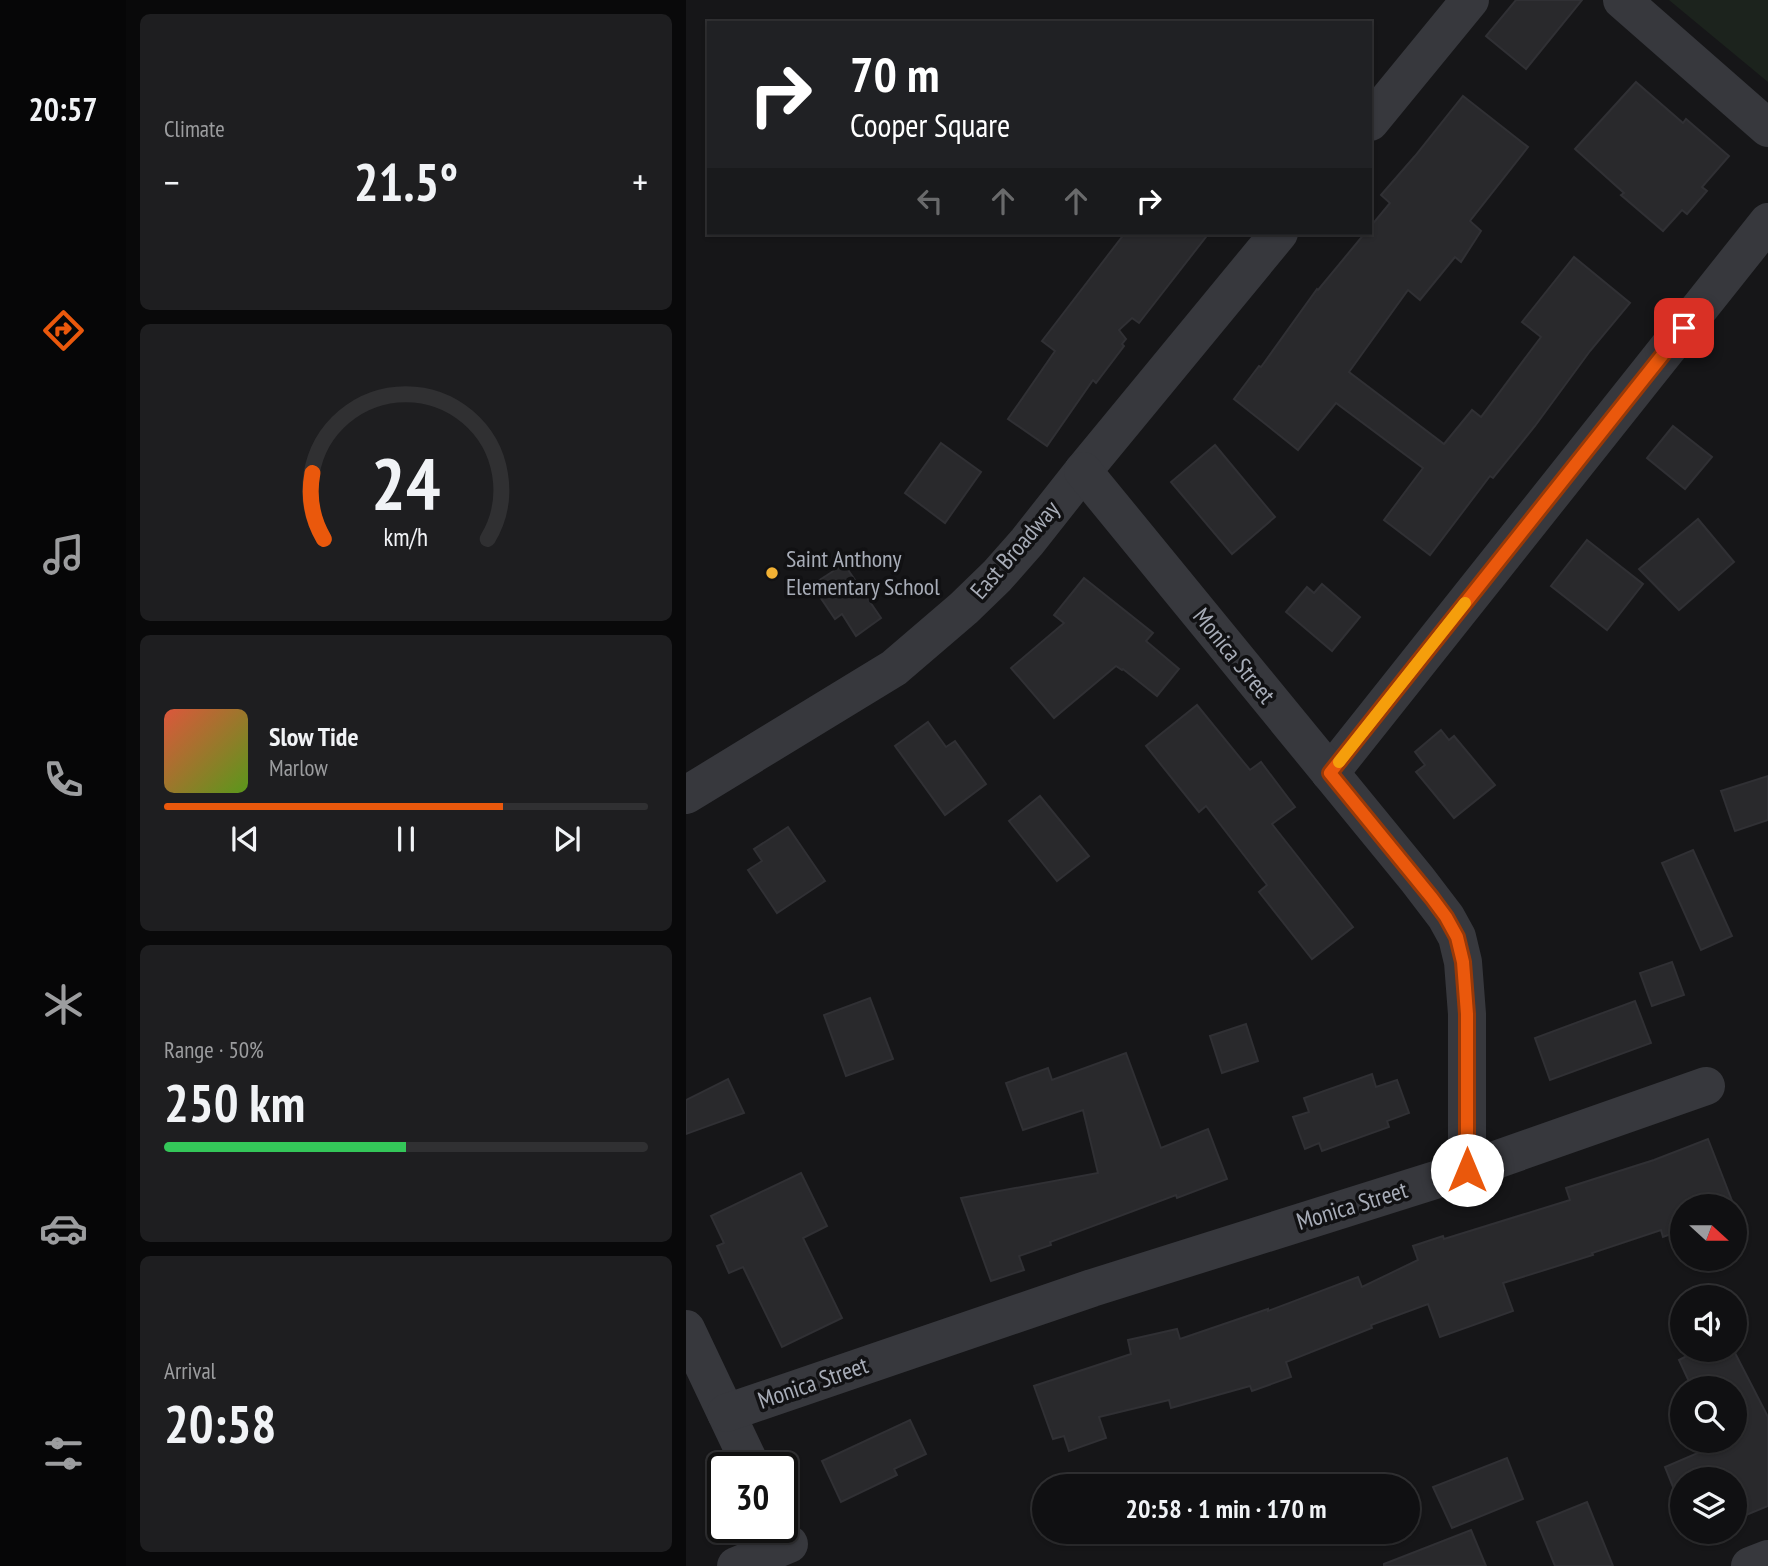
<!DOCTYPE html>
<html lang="en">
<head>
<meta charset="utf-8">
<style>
  body { margin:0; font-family:"PT Sans Narrow",sans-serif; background:#1e1e20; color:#f1f3f6; height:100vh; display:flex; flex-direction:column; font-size:26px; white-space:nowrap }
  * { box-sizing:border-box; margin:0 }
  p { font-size:23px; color:#9c9d9f }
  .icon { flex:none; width:38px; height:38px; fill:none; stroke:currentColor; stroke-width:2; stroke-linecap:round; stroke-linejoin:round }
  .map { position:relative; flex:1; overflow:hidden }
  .details { display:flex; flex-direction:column; gap:14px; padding:14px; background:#09090a; width:560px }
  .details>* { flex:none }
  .top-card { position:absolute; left:21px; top:21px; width:665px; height:214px; border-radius:0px; box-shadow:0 2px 5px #0004,0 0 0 2px #303032; background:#202124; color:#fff; overflow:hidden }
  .needle { width:46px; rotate:111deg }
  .controls { position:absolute; left:984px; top:1194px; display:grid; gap:14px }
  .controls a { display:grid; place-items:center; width:77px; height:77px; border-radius:50%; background:#101012; box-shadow:0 2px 5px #0004,0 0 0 2px #303032; font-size:35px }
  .speed { position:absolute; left:21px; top:1452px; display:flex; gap:14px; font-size:35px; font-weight:700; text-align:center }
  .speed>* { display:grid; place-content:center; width:91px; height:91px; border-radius:50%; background:#101012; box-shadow:0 2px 5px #0004,0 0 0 2px #303032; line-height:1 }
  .speed .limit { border:4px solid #111; border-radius:10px; background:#fff; color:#111 }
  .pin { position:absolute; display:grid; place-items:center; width:60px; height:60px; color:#fff; margin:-30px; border-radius:14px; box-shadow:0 4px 10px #0006 }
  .me { position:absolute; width:77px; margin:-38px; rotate:0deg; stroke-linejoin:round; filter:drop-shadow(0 0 5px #0008) }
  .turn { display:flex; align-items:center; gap:24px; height:147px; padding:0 28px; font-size:32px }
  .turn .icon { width:91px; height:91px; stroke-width:2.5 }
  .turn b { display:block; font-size:49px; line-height:60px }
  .lanes { display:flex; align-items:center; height:66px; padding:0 28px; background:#0003; justify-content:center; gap:35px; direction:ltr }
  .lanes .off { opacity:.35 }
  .big { font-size:52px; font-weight:700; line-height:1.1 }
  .details .widget { flex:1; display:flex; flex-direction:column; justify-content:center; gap:10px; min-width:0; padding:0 24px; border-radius:10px; background:#1e1e20 }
  .details .dial { align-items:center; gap:0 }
  .dial svg { height:182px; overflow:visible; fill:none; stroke:#303032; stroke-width:7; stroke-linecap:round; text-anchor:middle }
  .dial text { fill:#f1f3f6; stroke:none }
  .song { display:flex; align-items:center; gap:21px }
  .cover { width:84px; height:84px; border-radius:10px; background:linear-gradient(135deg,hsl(10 70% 55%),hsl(90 70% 35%)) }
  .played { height:7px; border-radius:4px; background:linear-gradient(90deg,#ea580c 70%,#303032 70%) }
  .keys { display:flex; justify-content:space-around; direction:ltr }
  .heat { display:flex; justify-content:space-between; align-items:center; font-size:38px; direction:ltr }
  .charge { height:10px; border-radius:5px; background:linear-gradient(90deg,#34c759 50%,#303032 0) }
  .trip { position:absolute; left:346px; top:1474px; width:388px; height:70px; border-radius:35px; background:#101012; box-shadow:0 2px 5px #0004,0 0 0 2px #303032; font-weight:700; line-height:70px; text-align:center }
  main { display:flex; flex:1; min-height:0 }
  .tab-bar { display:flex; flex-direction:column; width:126px; justify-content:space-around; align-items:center; background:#060607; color:#9c9d9f }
  .tab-bar .icon { width:49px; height:49px }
  .tab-bar .current { color:#ea580c }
  .tab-bar b { font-size:32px; color:#f1f3f6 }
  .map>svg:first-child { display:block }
</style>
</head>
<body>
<main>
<nav class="tab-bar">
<b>20:57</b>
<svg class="icon current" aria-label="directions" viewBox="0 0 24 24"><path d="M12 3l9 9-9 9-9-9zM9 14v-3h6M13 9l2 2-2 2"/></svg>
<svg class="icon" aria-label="music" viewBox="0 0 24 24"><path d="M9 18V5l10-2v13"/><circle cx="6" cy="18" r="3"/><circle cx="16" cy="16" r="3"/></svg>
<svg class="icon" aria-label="phone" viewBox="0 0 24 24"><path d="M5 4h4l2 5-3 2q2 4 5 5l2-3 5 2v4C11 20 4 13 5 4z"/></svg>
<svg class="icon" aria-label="climate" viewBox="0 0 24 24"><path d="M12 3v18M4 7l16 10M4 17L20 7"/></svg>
<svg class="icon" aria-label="car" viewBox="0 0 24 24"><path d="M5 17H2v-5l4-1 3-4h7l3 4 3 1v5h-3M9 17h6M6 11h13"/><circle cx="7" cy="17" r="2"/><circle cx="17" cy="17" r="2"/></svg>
<svg class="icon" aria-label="filters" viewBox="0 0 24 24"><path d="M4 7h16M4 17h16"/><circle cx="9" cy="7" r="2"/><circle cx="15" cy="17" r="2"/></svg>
</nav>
<section class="details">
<div class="widget"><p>Climate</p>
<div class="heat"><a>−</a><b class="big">21.5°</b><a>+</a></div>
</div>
<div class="widget dial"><svg viewBox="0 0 100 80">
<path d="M14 69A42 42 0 1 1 86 69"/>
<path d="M14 69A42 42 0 0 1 9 40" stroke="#ea580c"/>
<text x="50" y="56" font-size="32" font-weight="700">24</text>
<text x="50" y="72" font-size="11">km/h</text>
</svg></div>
<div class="widget">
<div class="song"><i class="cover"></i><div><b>Slow Tide</b><p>Marlow</p></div></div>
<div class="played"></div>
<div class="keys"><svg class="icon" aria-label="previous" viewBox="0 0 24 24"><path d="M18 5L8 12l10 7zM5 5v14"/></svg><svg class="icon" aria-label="pause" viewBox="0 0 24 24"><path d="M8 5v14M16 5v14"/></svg><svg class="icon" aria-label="next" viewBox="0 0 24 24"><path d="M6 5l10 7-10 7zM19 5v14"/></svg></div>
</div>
<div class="widget"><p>Range · 50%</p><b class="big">250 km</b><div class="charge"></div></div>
<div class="widget"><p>Arrival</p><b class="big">20:58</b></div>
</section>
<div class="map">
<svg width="1082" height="1566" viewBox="0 0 1082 1566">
  <rect width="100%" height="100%" fill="#161618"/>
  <path fill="#1c231d" d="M983,0H1082V82Z"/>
  <g fill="#29292c" stroke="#303034" stroke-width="2">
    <path d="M830,0H896L840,69L800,36Z"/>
    <path d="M950,82L997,123L1000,119L1043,156L1016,187L1021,191L1001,214L996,210L977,231L935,195L938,193L889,149Z"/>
    <path d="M777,96L842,147L784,221L795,231L775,262L769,257L734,300L722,290L663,372L758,444L786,410L795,417L855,337L836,322L888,257L944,303L904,351L849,426L807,478L804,476L744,555L698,520L737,468L650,403L612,450L548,399L573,366L575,367L631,289L632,290L679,233H684V227L704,203L695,195L729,156Z"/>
    <path d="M439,233H523L453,323L446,318L433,330L440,339L436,344L438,346L410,383L407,380L361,446L322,419L369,351L356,341Z"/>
    <path d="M987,426L1026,457L999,489L961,458Z"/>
    <path d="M255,443L295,472L259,523L219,493Z"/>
    <path d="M529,445L589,517L546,554L485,482Z"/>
    <path d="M1012,519L1048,562L993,610L953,569Z"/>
    <path d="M901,540L957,584L921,630L865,586Z"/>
    <path d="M158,564L195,618L170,636L156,614L149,619L126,585Z"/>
    <path d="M398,578L467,633L460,641L493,669L471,696L437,669L436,670L430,666L368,718L325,668L378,623L368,615Z"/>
    <path d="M636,584L674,617L646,651L600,612L621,587L628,593Z"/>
    <path d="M511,705L564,770L575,762L609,807L586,824L667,927L626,959L573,892L581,885L520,806L513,812L460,746Z"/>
    <path d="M242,722L260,747L269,741L300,784L259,815L209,746Z"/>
    <path d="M755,730L763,740L768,736L809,785L768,818L730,772L739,765L729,752Z"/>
    <path d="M1082,776V820L1049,831L1035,791Z"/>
    <path d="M354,796L403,856L371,881L323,821Z"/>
    <path d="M102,827L139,881L91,913L62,870L76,861L68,849Z"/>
    <path d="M1007,850L1046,936L1015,950L976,863Z"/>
    <path d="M986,962L998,995L966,1006L954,973Z"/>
    <path d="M184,998L207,1059L160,1076L138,1015Z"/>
    <path d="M949,1001L965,1043L864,1080L849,1038Z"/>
    <path d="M560,1024L572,1061L536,1073L524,1036Z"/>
    <path d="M440,1053L475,1148L522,1129L541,1179L491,1198L490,1195L364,1242L365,1245L333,1256L338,1270L305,1281L275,1198L412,1173L397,1110L337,1130L320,1083L362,1068L366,1080Z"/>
    <path d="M686,1074L690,1087L711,1080L723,1113L701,1121L703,1127L636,1151L633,1143L619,1149L607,1117L623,1112L618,1098Z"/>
    <path d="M42,1079L58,1113L0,1134V1100Z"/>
    <path d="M1022,1139L1048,1206H996V1230L977,1237L975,1230L906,1253L907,1255L817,1283L827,1311L754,1337L742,1304L685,1325L686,1328L600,1362L605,1377L566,1391L564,1386L485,1408L483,1400L413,1417L420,1438L383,1451L378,1436L367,1439L348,1386L445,1354L442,1340L491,1329L494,1339L582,1309V1311L672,1277L676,1287L732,1260L727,1246L757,1236L758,1239L884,1200L880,1188L968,1160Z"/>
    <path d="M115,1173L141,1226L117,1238L156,1318L96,1347L57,1267L43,1273L31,1246L38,1243L25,1216Z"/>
    <path d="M1014,1349H1047L1082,1417V1506L1048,1520V1479H996V1509L979,1467L1042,1440H1048V1388H1006L993,1360Z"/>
    <path d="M224,1420L240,1454L208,1469L211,1475L155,1502L136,1461Z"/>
    <path d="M821,1458L837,1499L766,1528L747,1487Z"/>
    <path d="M901,1502L927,1566H869L851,1522Z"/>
    <path d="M785,1530L800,1566H698V1564Z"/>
  </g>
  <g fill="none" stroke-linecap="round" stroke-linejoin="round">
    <g stroke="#37383d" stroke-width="38">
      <path d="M936,0L1082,128"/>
      <path d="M684,122L784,0"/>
      <path d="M644,773L1082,222"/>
      <path d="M0,795L208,668L278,608L311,576L341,542L397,471L593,233"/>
      <path d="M781,1170L1020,1086"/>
      <path d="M0,1329L66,1468"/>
      <path d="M40,1413L406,1288L781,1170V1014L777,962L771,937L760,917L731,879L397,471"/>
      <path d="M50,1566L103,1544"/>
      <path d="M1064,1566L1082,1559"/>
    </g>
  </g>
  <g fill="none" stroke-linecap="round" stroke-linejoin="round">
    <defs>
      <path id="route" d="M781,1170V1014L777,962L771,937L760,917L746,898L644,773L998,328"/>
    </defs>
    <use href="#route" stroke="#983908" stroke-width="18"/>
    <use href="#route" stroke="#ea580c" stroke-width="12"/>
    <path stroke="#f59e0b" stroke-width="12" d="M653,762L779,603"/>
  </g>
  <circle fill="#f2b134" stroke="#111113" stroke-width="2.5" cx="86" cy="573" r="7"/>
  <g text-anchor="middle" stroke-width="7" stroke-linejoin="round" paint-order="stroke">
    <g font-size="24" fill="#a8adb8" stroke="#111113">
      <text transform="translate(329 550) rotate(-49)" y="8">East Broadway</text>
      <text transform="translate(548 656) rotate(51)" y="8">Monica Street</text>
      <text transform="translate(666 1206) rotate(-17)" y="8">Monica Street</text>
      <text transform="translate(127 1383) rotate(-19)" y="8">Monica Street</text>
    </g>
    <g font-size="24" fill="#a8adb8" stroke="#111113" text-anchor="start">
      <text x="100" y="567">Saint Anthony<tspan x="100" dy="28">Elementary School</tspan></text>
    </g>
  </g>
</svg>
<div class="controls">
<a><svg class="needle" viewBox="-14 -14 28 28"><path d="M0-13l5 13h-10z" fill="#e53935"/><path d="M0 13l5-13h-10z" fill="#9c9d9f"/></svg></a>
<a><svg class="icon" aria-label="sound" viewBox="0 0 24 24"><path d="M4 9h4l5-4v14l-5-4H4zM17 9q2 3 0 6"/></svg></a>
<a><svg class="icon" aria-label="search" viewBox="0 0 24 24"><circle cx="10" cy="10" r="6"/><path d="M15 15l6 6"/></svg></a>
<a><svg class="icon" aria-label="layers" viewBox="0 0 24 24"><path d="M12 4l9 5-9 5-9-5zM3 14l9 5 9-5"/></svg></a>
</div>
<div class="speed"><div class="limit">30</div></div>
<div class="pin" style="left:998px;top:328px;background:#d93025"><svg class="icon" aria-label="arrive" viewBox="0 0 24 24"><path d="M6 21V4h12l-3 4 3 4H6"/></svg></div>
<svg class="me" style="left:781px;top:1170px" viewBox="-20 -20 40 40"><circle r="19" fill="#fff"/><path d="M0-13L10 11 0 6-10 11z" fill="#ea580c"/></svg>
<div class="trip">20:58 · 1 min · 170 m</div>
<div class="top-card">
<div class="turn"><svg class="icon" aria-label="right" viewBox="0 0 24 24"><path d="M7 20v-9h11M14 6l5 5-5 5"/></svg><div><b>70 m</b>Cooper Square</div></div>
<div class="lanes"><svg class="icon off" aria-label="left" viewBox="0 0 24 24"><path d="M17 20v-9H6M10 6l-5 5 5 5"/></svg><svg class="icon off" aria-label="ahead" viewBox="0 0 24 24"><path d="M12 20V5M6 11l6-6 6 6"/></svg><svg class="icon off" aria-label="ahead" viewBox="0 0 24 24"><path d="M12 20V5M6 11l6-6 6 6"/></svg><svg class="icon" aria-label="right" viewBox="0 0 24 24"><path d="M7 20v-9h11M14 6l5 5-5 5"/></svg></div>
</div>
</div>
</main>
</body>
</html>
